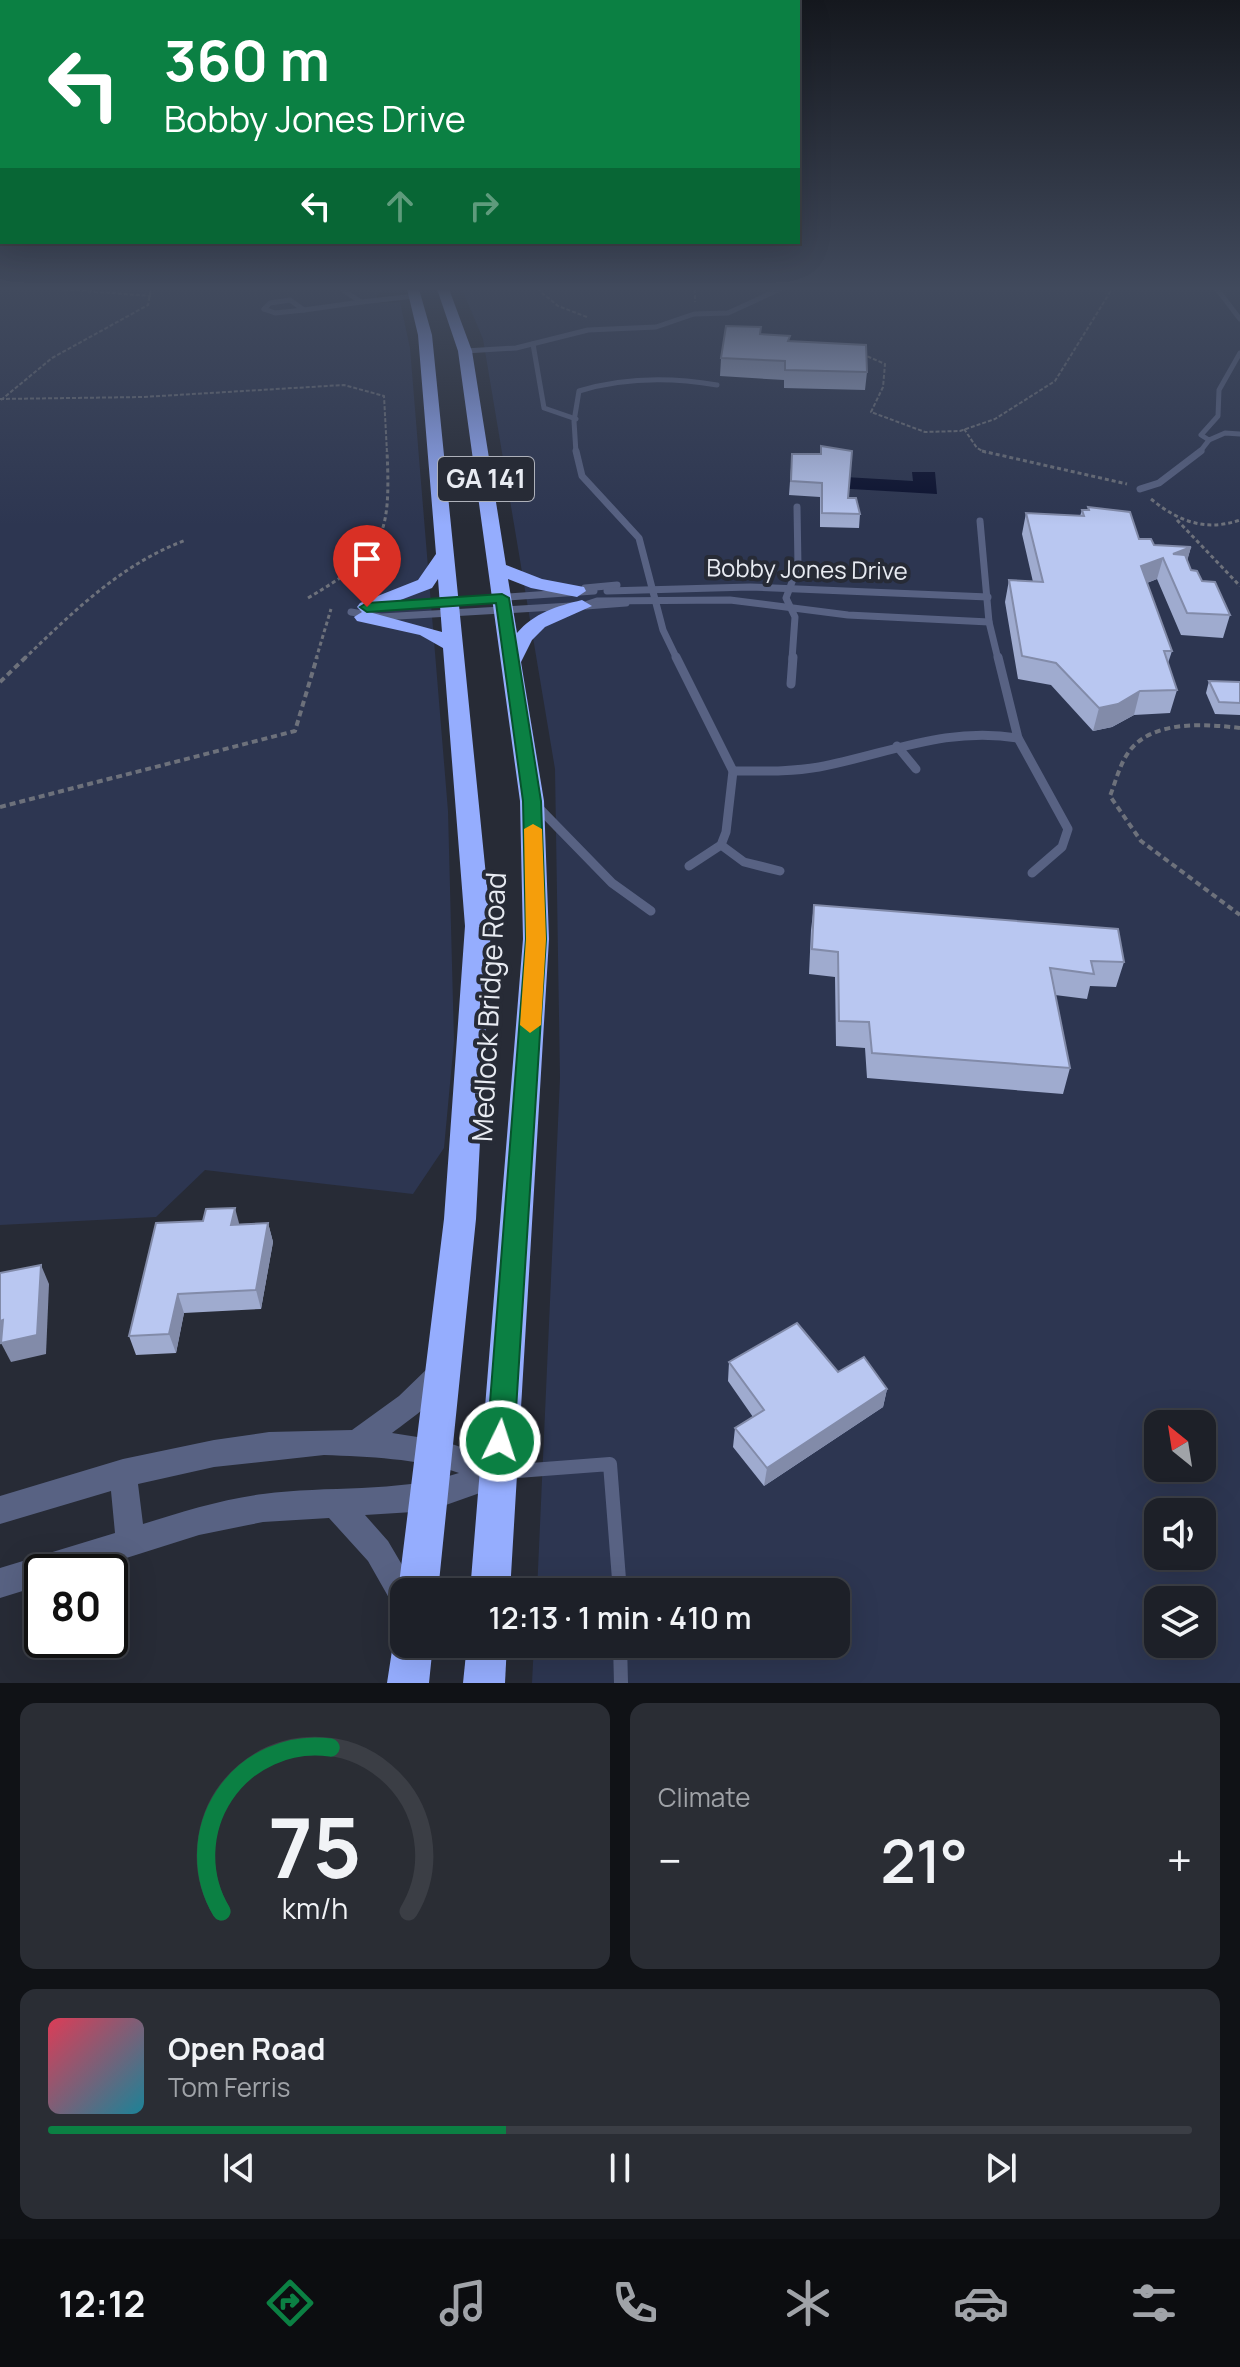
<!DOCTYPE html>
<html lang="en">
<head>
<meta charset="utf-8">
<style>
  body { margin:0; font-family:Manrope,sans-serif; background:#2a2d34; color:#f1f3f6; height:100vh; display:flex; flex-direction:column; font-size:30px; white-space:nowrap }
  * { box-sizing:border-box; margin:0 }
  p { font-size:26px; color:#a0a3a8 }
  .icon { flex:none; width:44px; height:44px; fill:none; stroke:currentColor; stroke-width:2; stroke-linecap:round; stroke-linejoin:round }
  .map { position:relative; height:1683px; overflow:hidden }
  .drawer { display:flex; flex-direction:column; gap:20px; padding:20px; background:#101216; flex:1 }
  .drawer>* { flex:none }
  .guide { position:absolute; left:0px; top:0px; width:800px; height:244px; box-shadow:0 8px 32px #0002,0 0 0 2px #3b3e45; background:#0b8043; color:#fff; overflow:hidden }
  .needle { width:52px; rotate:330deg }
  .controls { position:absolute; left:1144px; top:1410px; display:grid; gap:16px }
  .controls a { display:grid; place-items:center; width:72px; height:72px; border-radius:16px; background:#1d2028; box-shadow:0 8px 32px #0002,0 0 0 2px #3b3e45; font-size:40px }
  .speed { position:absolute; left:24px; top:1554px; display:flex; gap:16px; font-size:40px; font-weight:700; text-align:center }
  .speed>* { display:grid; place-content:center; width:104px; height:104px; border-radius:50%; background:#1d2028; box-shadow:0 8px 32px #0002,0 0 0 2px #3b3e45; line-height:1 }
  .speed .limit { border:4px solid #111; border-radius:12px; background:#fff; color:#111 }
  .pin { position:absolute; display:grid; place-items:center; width:68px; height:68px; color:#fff; margin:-82px -34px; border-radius:50% 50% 50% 0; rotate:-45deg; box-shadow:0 0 8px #0007 }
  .pin .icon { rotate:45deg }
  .me { position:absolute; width:88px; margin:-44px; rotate:4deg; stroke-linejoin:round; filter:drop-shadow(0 0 6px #0008) }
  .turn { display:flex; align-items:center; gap:28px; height:168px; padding:0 32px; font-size:36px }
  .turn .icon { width:104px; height:104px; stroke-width:2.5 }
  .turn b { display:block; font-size:56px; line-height:68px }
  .lanes { display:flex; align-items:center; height:76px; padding:0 32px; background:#0003; justify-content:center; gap:40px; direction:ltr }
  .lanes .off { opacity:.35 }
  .big { font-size:60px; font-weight:600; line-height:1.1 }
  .drawer .tile { flex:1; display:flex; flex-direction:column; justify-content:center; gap:12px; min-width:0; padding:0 28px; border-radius:16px; background:#2a2d34 }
  .drawer .dial { align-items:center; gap:0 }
  .dial svg { height:208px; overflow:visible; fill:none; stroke:#3b3e45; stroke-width:7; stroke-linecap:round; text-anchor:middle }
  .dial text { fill:#f1f3f6; stroke:none }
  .song { display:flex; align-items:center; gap:24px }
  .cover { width:96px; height:96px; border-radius:12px; background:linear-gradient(135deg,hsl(350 70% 55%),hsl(190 70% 35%)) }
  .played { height:8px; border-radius:4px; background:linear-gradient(90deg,#0b8043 40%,#3b3e45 40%) }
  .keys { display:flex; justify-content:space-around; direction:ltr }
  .heat { display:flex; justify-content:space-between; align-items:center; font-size:44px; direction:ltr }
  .drawer .tiles { flex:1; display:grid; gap:20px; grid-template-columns:1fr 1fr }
  .tile:last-child { grid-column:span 2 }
  .trip { position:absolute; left:390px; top:1578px; width:460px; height:80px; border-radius:16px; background:#1d2028; box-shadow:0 8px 32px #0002,0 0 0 2px #3b3e45; font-weight:600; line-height:80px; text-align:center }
  .tab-bar { display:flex; height:128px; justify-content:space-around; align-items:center; background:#0c0d10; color:#a0a3a8 }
  .tab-bar .icon { width:56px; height:56px }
  .tab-bar .on { color:#0b8043 }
  .tab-bar b { font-size:36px; color:#f1f3f6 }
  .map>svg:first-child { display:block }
</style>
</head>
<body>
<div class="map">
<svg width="1240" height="1683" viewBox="0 0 1240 1683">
  <rect width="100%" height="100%" fill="#272b36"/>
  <g fill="#2d3651" fill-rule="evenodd">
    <path d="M0,289H384L376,296L380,303L400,302L410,348L448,811L454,1041L444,1148L413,1194L205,1170L156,1217L0,1225Z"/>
    <path d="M462,289H1240V1683H532L534,1644H836V1592H537L560,1078L555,769L483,339ZM1158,1424H1202V1468H1158ZM1158,1512H1202V1556H1158ZM1158,1600H1202V1644H1158Z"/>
  </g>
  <path fill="#0a102e" d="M912,472H935L937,494L834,488L828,476L913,481Z"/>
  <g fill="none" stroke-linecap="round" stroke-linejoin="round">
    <g stroke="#6d717b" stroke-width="2" stroke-dasharray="4 2" stroke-linecap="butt">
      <path d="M58,289L151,296"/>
      <path d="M537,289L558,306L587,317"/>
      <path d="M695,289V302"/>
      <path d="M862,354L885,364L883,387L871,412L925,432L960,431L995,419L1055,381L1112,289"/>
      <path d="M0,399L143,397L344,385L384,396L387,453"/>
      <path d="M1,400L52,358L148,305L151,289"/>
      <path d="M964,429L977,448L986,453"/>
    </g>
    <g stroke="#6d717b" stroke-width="3" stroke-dasharray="4 3" stroke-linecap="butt">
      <path d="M982,451L1127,484"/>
      <path d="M1151,499C1178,521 1205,532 1240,520"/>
      <path d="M1177,520L1240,586"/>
      <path d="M308,598C384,553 391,539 387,451"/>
      <path d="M24,659C73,612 121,564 186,540"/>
      <path d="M316,659L331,609"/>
    </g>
    <g stroke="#6d717b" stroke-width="4" stroke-dasharray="6 4" stroke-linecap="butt">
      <path d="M0,682L26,657"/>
      <path d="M1240,728C1206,724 1155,720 1131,749C1120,762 1116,781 1110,796L1141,841L1240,915"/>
      <path d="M0,807L295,731L317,657"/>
    </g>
    <g stroke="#586283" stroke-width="5">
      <path d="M1217,289L1240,319"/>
      <path d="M343,290L361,302L415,296"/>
      <path d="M264,309L270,303L290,300L304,310L361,302"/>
      <path d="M264,309L275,313L304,310"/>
      <path d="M533,344L544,408L576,419"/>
      <path d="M465,351L516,348L588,330L656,327L694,314L728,313L780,289"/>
      <path d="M1240,353L1219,390L1218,416L1201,435L1209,440L1225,433L1240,434"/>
      <path d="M576,453L574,421L579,391C625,377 670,377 717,385"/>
      <path d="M1199,453L1209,440"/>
    </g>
    <g stroke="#586283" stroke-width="7">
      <path d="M576,451L582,476L639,538L663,630L677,659"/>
      <path d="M1140,489L1159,483L1201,451"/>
      <path d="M980,521L989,622L998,659"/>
      <path d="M585,588L617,585"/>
      <path d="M607,591L750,587L988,597"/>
      <path d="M378,606L594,591"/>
      <path d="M582,606L597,601L730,600L848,615L989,622"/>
      <path d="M586,606L626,603"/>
      <path d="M351,612L381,617L571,606"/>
      <path d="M792,659L795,617L786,598L798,566L797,507"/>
    </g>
    <g stroke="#586283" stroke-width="9">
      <path d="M676,657L733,771L726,832L721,845L689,866"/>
      <path d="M998,657L1018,738L1068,829L1062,847L1032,873"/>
      <path d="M791,684L793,657"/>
      <path d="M897,746L916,769"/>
      <path d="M733,771C762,771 790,772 819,767C888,754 946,726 1018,738"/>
      <path d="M536,805L612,883L651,911"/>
      <path d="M721,845L744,862L780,871"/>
    </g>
    <g stroke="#586283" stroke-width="14">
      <path d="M506,1472L610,1464L620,1592"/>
      <path d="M620,1644L621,1683"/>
    </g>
    <path fill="#586283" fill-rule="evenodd" d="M439,1363L448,1366L452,1375C441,1399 413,1417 392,1433L443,1441L508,1463L512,1473L508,1483L429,1511L365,1515L388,1541L418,1592H404V1609L393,1605L368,1561L329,1518L263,1522L199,1535L82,1572H42V1585L0,1598V1568L115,1533L111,1491L0,1524V1496L123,1459L214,1440L269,1432L352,1430L399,1396L430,1366ZM324,1455C370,1457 416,1458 459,1473C396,1494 328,1485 263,1494C222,1499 182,1512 143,1524L138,1484L214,1467Z"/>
    <g fill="#95adfe" fill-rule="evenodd">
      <path d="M407,289H419L432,335L491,926L476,1219L438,1592H404V1606L398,1592L444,1219L465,926L443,648L420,635L357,621L354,617L362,612L357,607L360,603L418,580L436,554L418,335ZM438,579L442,632L369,612L432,588Z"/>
      <path d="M437,289H449L472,351L506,565L542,579L584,587L586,591L577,597L531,588L508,579L517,633C534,613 557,606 582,600L592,606L545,627L532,640L521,662L544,801L549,939L510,1592H470L523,939L520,801L458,351Z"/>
      <path d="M404,1627V1644H433L429,1683H387L393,1644L399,1630Z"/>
      <path d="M467,1644H507L505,1683H463Z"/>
    </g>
  </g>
  <g fill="#9fabcf">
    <path d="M761,334L789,341L867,372L865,390L784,388V380L720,376L721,358Z"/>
    <path d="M821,446L848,498L860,514L859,528L820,527V497L789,495L792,454H820Z"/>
    <path d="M1088,507L1139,539L1154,545L1191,547L1187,560L1191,570L1230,615L1223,638L1181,635L1157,579L1147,583L1172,651L1168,663L1177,690L1170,713L1134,715L1112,727L1093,731L1051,685L1018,679L1005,602L1009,580L1033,582L1022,534L1026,513L1080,516L1082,510H1088Z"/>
    <path d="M1209,681L1240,682V715L1215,714L1206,693Z"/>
    <path d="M814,905L1124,962L1116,987L1090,986L1087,999L1055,995L1070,1068L1063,1094L867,1078L865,1048L836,1046L835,977L809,974L811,930Z"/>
    <path d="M268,1223L273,1242L261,1309L184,1313L176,1353L136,1355L129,1336L239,1224Z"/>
    <path d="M729,1362L838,1372L887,1389L883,1407L764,1486L733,1447L735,1428L753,1417L728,1381Z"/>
  </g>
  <g fill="#828ba9">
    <path d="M1191,547L1185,569L1173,554Z"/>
    <path d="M1163,558L1157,579L1136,587L1141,566Z"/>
    <path d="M1140,691L1134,715L1112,727L1093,731L1099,708Z"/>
    <path d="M235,1208L240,1227L231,1225Z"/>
    <path d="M268,1223L273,1242L261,1309L256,1290Z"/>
    <path d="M41,1265L49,1284L46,1354L11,1362L1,1343Z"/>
    <path d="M178,1294L184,1313L176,1353L169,1334Z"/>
    <path d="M3,1320L12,1339L0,1342V1321Z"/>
    <path d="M887,1389L883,1407L764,1486L767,1468Z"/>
  </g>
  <g fill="#b9c7f1" stroke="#828ba9" stroke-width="2">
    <path d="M726,326L761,327L760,334L790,336L788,341L866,345L867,372L785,370V361L721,358Z"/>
    <path d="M821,446L852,451L848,498H856L860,514L822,513V483L791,481L792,454H821Z"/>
    <path d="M1088,507L1130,512L1139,539H1151L1154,545L1191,547L1173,554L1185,555L1191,570L1197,571L1202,581L1215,582L1230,615L1187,613L1163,558L1141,566L1172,651H1164L1177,690L1140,691L1118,704L1099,708L1056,663L1022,656L1009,580L1043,582L1026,513L1084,516L1082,510H1089Z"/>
    <path d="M1209,681L1240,682V703L1219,702Z"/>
    <path d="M814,905L1118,929L1124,962L1091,961L1094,974L1050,968L1070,1068L872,1053L869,1022L839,1021L838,952L812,949Z"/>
    <path d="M235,1208L231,1225L268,1223L256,1290L178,1294L169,1334L129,1336L156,1223L203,1221L206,1209Z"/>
    <path d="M41,1265L37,1335L1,1343L3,1320L0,1321V1273Z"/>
    <path d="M797,1323L838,1372L864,1357L887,1389L767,1468L735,1428L764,1410L729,1362Z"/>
  </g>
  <linearGradient id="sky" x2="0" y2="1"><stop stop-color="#15181e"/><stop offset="0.55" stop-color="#414a5d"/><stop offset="1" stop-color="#414a5d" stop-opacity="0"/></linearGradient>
  <rect width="1240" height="525" fill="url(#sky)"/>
  <path fill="#0b8043" stroke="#07532c" stroke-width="2" d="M502,594L509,598L541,801L546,939L514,1441L510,1451L500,1455L491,1451L487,1441L526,939L523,801L496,603L367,612L360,607L367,603Z"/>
  <path fill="#f59e0b" d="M533,824L542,829L546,939L541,1025L530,1033L520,1025L526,939L524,829Z"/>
  <g text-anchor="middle" stroke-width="8" stroke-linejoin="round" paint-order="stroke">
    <g font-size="24" fill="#e8ebf2" stroke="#272b36">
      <text transform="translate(807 570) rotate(1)" y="8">Bobby Jones Drive</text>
    </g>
    <rect fill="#272b36" stroke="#aeb1ba" stroke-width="2" x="438" y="457" width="96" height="44" rx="6"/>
    <g font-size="26" font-weight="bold" fill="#e8ebf2">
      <text x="486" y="488">GA 141</text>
    </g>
    <g font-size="28" fill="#e8ebf2" stroke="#272b36">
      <text transform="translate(489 1007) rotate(-87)" y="10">Medlock Bridge Road</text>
    </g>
  </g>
</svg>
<div class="controls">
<a><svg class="needle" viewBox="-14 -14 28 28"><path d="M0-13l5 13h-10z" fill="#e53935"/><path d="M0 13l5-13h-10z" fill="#a0a3a8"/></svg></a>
<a><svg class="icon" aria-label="sound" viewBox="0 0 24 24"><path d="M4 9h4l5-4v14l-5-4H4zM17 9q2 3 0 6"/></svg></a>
<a><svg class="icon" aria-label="layers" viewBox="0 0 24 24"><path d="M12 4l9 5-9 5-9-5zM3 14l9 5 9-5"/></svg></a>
</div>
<div class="speed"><div class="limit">80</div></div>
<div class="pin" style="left:367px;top:607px;background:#d93025"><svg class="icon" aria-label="arrive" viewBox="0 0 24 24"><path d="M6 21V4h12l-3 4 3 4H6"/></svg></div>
<svg class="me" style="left:500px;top:1441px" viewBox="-20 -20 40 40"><circle r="17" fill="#0b8043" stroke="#fff" stroke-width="3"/><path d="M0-11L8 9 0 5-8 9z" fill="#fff"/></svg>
<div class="trip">12:13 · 1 min · 410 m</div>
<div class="guide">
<div class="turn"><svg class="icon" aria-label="left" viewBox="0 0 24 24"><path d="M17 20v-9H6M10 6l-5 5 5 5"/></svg><div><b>360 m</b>Bobby Jones Drive</div></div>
<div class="lanes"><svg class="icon" aria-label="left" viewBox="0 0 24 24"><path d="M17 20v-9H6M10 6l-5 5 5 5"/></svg><svg class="icon off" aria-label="ahead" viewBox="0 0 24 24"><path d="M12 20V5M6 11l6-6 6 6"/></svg><svg class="icon off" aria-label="right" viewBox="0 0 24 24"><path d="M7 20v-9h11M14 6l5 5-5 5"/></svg></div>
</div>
</div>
<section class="drawer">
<div class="tiles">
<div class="tile dial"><svg viewBox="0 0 100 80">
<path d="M14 69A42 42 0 1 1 86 69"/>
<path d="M14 69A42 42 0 0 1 56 6" stroke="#0b8043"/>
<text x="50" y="56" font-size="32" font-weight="700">75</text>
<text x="50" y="72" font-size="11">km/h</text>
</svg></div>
<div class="tile"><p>Climate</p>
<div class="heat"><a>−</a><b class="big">21°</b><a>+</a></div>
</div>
<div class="tile">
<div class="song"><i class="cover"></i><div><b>Open Road</b><p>Tom Ferris</p></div></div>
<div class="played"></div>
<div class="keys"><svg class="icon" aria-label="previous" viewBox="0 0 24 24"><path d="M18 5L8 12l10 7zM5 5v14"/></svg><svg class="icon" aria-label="pause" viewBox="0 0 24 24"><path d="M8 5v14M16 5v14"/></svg><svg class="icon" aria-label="next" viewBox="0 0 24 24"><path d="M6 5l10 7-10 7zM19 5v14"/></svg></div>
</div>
</div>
</section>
<nav class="tab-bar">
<b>12:12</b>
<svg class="icon on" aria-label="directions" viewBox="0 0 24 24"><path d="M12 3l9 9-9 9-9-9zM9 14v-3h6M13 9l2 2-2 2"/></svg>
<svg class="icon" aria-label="music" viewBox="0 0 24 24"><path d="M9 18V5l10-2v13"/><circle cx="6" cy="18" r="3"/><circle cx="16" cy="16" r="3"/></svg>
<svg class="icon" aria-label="phone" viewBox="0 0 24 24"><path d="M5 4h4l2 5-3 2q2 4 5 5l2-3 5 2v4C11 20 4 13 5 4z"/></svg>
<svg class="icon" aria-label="climate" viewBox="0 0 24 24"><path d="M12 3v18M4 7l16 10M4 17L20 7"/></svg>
<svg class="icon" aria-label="car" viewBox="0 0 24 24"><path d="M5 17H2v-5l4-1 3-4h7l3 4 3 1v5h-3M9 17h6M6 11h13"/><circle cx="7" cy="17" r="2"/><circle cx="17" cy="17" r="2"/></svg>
<svg class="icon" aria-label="filters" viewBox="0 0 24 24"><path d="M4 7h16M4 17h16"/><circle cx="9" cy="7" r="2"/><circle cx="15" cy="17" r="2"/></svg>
</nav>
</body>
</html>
